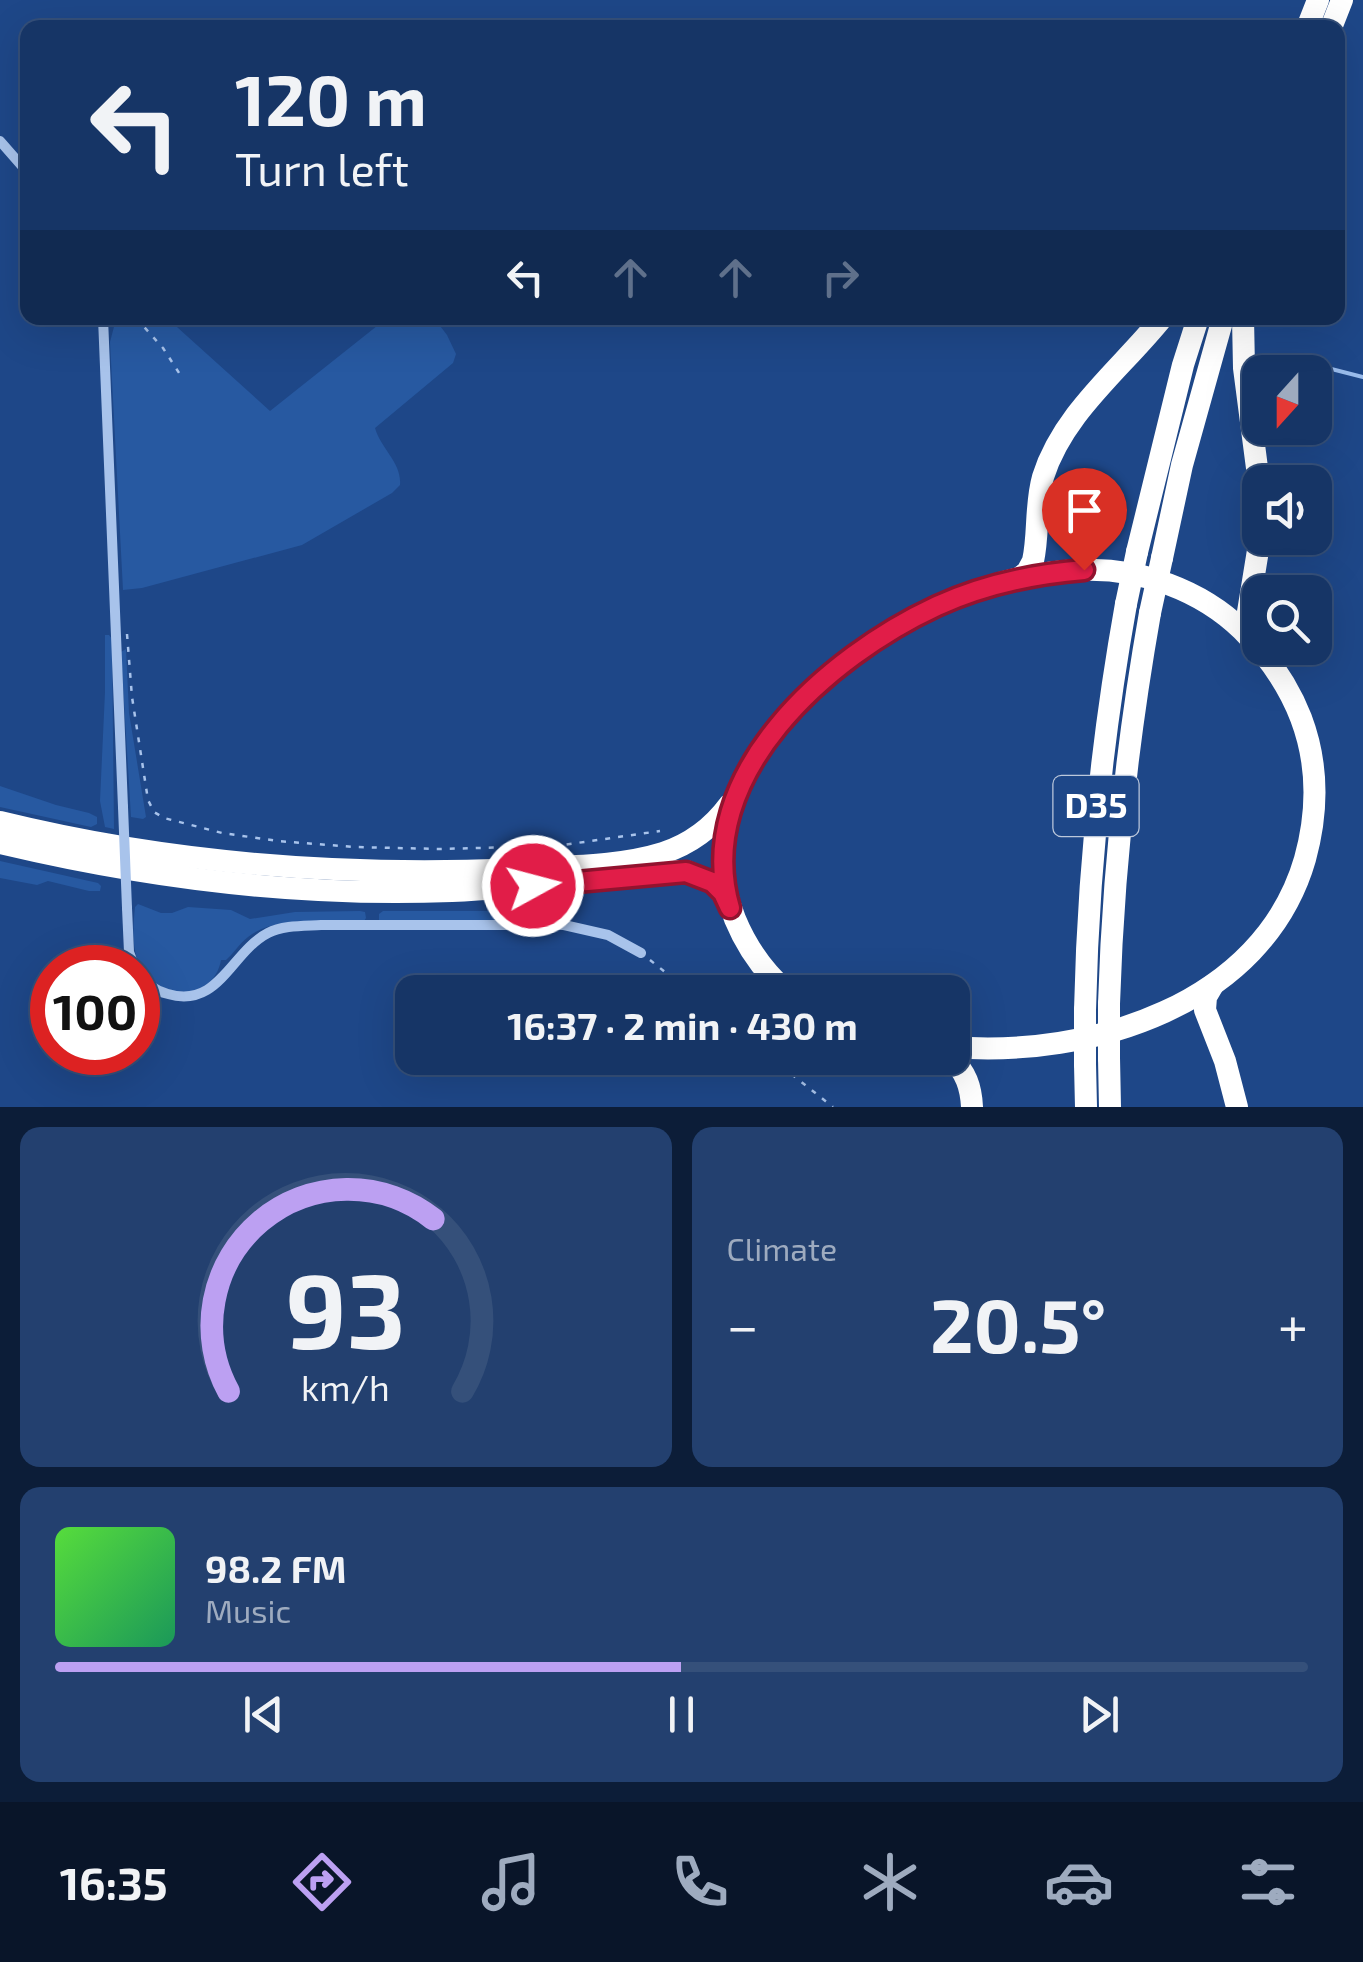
<!DOCTYPE html>
<html lang="en">
<head>
<meta charset="utf-8">
<style>
  body { margin:0; font-family:"Exo 2",sans-serif; background:#23406f; color:#f1f3f6; height:100vh; display:flex; flex-direction:column; font-size:38px; white-space:nowrap }
  * { box-sizing:border-box; margin:0 }
  p { font-size:32px; color:#9eabbf }
  .icon { flex:none; width:55px; height:55px; fill:none; stroke:currentColor; stroke-width:2; stroke-linecap:round; stroke-linejoin:round }
  .map { position:relative; height:1107px; overflow:hidden }
  .sheet { display:flex; flex-direction:column; gap:20px; padding:20px; background:#0c1d38; flex:1 }
  .sheet>* { flex:none }
  .top-card { position:absolute; left:20px; top:20px; width:1325px; height:305px; border-radius:20px; box-shadow:0 10px 40px #0002,0 0 0 2px #35507a; background:#163566; color:#f1f3f6; overflow:hidden }
  .needle { width:65px; rotate:201deg }
  .fabs { position:absolute; left:1242px; top:355px; display:grid; gap:20px }
  .fabs a { display:grid; place-items:center; width:90px; height:90px; border-radius:20px; background:#163566; box-shadow:0 10px 40px #0002,0 0 0 2px #35507a; font-size:50px }
  .speed { position:absolute; left:30px; top:945px; display:flex; gap:20px; font-size:50px; font-weight:700; text-align:center }
  .speed>* { display:grid; place-content:center; width:130px; height:130px; border-radius:50%; background:#163566; box-shadow:0 10px 40px #0002,0 0 0 2px #35507a; line-height:1 }
  .speed .limit { border:15px solid #d22; background:#fff; color:#111 }
  .pin { position:absolute; display:grid; place-items:center; width:85px; height:85px; color:#fff; margin:-102px -42px; border-radius:50% 50% 50% 0; rotate:-45deg; box-shadow:0 0 10px #0007 }
  .pin .icon { rotate:45deg }
  .me { position:absolute; width:110px; margin:-55px; rotate:83deg; stroke-linejoin:round; filter:drop-shadow(0 0 8px #0008) }
  .turn { display:flex; align-items:center; gap:35px; height:210px; padding:0 50px; font-size:45px }
  .turn .icon { width:130px; height:130px; stroke-width:2.5 }
  .turn b { display:block; font-size:70px; line-height:85px }
  .lanes { display:flex; align-items:center; height:95px; padding:0 50px; background:#0003; justify-content:center; gap:50px; direction:ltr }
  .lanes .off { opacity:.35 }
  .big { font-size:75px; font-weight:700; line-height:1.1 }
  .sheet .card { flex:1; display:flex; flex-direction:column; justify-content:center; gap:15px; min-width:0; padding:0 35px; border-radius:20px; background:#23406f }
  .sheet .dial { align-items:center; gap:0 }
  .dial svg { height:260px; overflow:visible; fill:none; stroke:#35507a; stroke-width:7; stroke-linecap:round; text-anchor:middle }
  .dial text { fill:#f1f3f6; stroke:none }
  .song { display:flex; align-items:center; gap:30px }
  .cover { width:120px; height:120px; border-radius:15px; background:linear-gradient(135deg,hsl(110 70% 55%),hsl(150 70% 35%)) }
  .played { height:10px; border-radius:5px; background:linear-gradient(90deg,#bca0f2 50%,#35507a 50%) }
  .keys { display:flex; justify-content:space-around; direction:ltr }
  .heat { display:flex; justify-content:space-between; align-items:center; font-size:55px; direction:ltr }
  .sheet .tiles { flex:1; display:grid; gap:20px; grid-template-columns:1fr 1fr }
  .card:last-child { grid-column:span 2 }
  .trip { position:absolute; left:395px; top:975px; width:575px; height:100px; border-radius:20px; background:#163566; box-shadow:0 10px 40px #0002,0 0 0 2px #35507a; font-weight:700; line-height:100px; text-align:center }
  .menu { display:flex; height:160px; justify-content:space-around; align-items:center; background:#091529; color:#9eabbf }
  .menu .icon { width:70px; height:70px }
  .menu .current { color:#bca0f2 }
  .menu b { font-size:45px; color:#f1f3f6 }
  .map>svg:first-child { display:block }
</style>
</head>
<body>
<div class="map">
<svg width="1363" height="1107" viewBox="0 0 1363 1107">
  <rect width="100%" height="100%" fill="#1e4788"/>
  <g fill="#2759a1">
    <path d="M114,318H167L270,411L387,318H434L447,335L456,354L453,363L375,428C381,449 402,463 400,485L392,493L302,545L142,588L123,590L110,342L115,323Z"/>
    <path d="M105,635H109L112,639L114,829L105,827L100,801L105,692Z"/>
    <path d="M126,649L129,713L146,817L143,819L131,817L121,652Z"/>
    <path d="M0,786L56,805L89,813L97,817V824L91,827L0,807Z"/>
    <path d="M0,861L98,883L101,886L100,891H89L48,881L37,885L0,878Z"/>
    <path d="M138,904L161,913H172L188,907L231,910L250,919L295,912L360,911L365,912L366,918L364,921C330,922 275,915 248,937C239,944 234,953 226,960H221C214,1000 162,1001 142,970C131,952 133,927 135,907Z"/>
    <path d="M383,911H546L550,914L549,919L542,921H379V914Z"/>
  </g>
  <g fill="none" stroke-linecap="round" stroke-linejoin="round">
    <path stroke="#9bbded" stroke-width="4" d="M1304,362L1363,377"/>
    <g stroke="#a8c3eb" stroke-width="2.5" stroke-dasharray="5 8" stroke-linecap="butt">
      <path d="M136,318L163,348L181,376"/>
      <path d="M127,634L132,697L148,800L154,812L164,818L222,833L278,841L354,847L440,849L556,846L660,831"/>
      <path d="M650,960L690,992"/>
      <path d="M771,1058L833,1107"/>
    </g>
    <g stroke="#a8c3eb" stroke-width="10">
      <path d="M0,141L28,173"/>
      <path d="M103,318L123,807"/>
      <path d="M127,908L129,952L135,968"/>
      <path d="M138,972C145,983 155,991 168,994C219,1009 231,952 268,933C283,925 304,926 321,925H564L608,935L641,953"/>
    </g>
    <g stroke="#fff" stroke-width="22">
      <path d="M1307,28L1318,0"/>
      <path d="M1331,28L1342,0"/>
      <path d="M1243,318L1244,368L1260,491"/>
      <path d="M1137,552L1183,365L1198,318"/>
      <path d="M1162,558L1182,465L1223,318"/>
      <path d="M1018,579L1027,572L1033,561C1039,534 1035,505 1043,477C1063,413 1121,369 1162,318"/>
      <path d="M1253,641L1247,618L1260,538"/>
      <path d="M0,822C171,864 344,877 520,869C566,866 618,867 663,853C690,844 712,828 729,805"/>
      <path d="M0,843C147,878 300,897 452,891C508,889 563,881 618,876C641,874 664,871 686,871L712,882L727,899"/>
      <path d="M1213,985L1206,997L1205,1010L1225,1061L1237,1107"/>
      <path d="M787,992C764,972 747,948 735,919C681,784 826,657 937,606C982,586 1034,571 1083,570C1140,568 1201,590 1242,630C1267,655 1288,684 1301,718C1318,763 1318,812 1305,859C1263,1005 1090,1058 952,1047"/>
      <path d="M1109,1004C1113,873 1127,743 1150,613"/>
      <path d="M1085,1010C1088,873 1102,738 1126,604"/>
      <path d="M951,1058C966,1072 971,1087 972,1107"/>
      <path d="M1109,1058L1110,1107"/>
      <path d="M1085,1064L1086,1107"/>
    </g>
    <path stroke="#a8c3eb" stroke-width="10" d="M123,807L127,908"/>
    <g stroke="#fff" stroke-width="22">
      <path d="M1126,604L1137,552"/>
      <path d="M1150,613L1162,558"/>
      <path d="M1109,1058V1004"/>
      <path d="M1085,1064V1010"/>
    </g>
  </g>
  <g fill="none" stroke-linecap="round" stroke-linejoin="round">
    <defs>
      <path id="route" d="M533,886L686,872L712,882L723,893L730,908C691,775 829,656 937,606C983,585 1034,574 1084,570"/>
    </defs>
    <use href="#route" stroke="#92132f" stroke-width="25"/>
    <use href="#route" stroke="#e11d48" stroke-width="18"/>
  </g>
  <g text-anchor="middle" stroke-width="10" stroke-linejoin="round" paint-order="stroke">
    <rect fill="#1e4788" stroke="#bcc8db" stroke-width="2.5" x="1053.5" y="776" width="85" height="60" rx="8"/>
    <g font-size="35" font-weight="bold" fill="#fff">
      <text x="1096" y="818">D35</text>
    </g>
  </g>
</svg>
<div class="fabs">
<a><svg class="needle" viewBox="-14 -14 28 28"><path d="M0-13l5 13h-10z" fill="#e53935"/><path d="M0 13l5-13h-10z" fill="#9eabbf"/></svg></a>
<a><svg class="icon" aria-label="sound" viewBox="0 0 24 24"><path d="M4 9h4l5-4v14l-5-4H4zM17 9q2 3 0 6"/></svg></a>
<a><svg class="icon" aria-label="search" viewBox="0 0 24 24"><circle cx="10" cy="10" r="6"/><path d="M15 15l6 6"/></svg></a>
</div>
<div class="speed"><div class="limit">100</div></div>
<div class="pin" style="left:1084px;top:570px;background:#d93025"><svg class="icon" aria-label="arrive" viewBox="0 0 24 24"><path d="M6 21V4h12l-3 4 3 4H6"/></svg></div>
<svg class="me" style="left:533px;top:886px" viewBox="-20 -20 40 40"><circle r="17" fill="#e11d48" stroke="#fff" stroke-width="3"/><path d="M0-11L8 9 0 5-8 9z" fill="#fff"/></svg>
<div class="trip">16:37 · 2 min · 430 m</div>
<div class="top-card">
<div class="turn"><svg class="icon" aria-label="left" viewBox="0 0 24 24"><path d="M17 20v-9H6M10 6l-5 5 5 5"/></svg><div><b>120 m</b>Turn left</div></div>
<div class="lanes"><svg class="icon" aria-label="left" viewBox="0 0 24 24"><path d="M17 20v-9H6M10 6l-5 5 5 5"/></svg><svg class="icon off" aria-label="ahead" viewBox="0 0 24 24"><path d="M12 20V5M6 11l6-6 6 6"/></svg><svg class="icon off" aria-label="ahead" viewBox="0 0 24 24"><path d="M12 20V5M6 11l6-6 6 6"/></svg><svg class="icon off" aria-label="right" viewBox="0 0 24 24"><path d="M7 20v-9h11M14 6l5 5-5 5"/></svg></div>
</div>
</div>
<section class="sheet">
<div class="tiles">
<div class="card dial"><svg viewBox="0 0 100 80">
<path d="M14 69A42 42 0 1 1 86 69"/>
<path d="M14 69A42 42 0 0 1 77 16" stroke="#bca0f2"/>
<text x="50" y="56" font-size="32" font-weight="700">93</text>
<text x="50" y="72" font-size="11">km/h</text>
</svg></div>
<div class="card"><p>Climate</p>
<div class="heat"><a>−</a><b class="big">20.5°</b><a>+</a></div>
</div>
<div class="card">
<div class="song"><i class="cover"></i><div><b>98.2 FM</b><p>Music</p></div></div>
<div class="played"></div>
<div class="keys"><svg class="icon" aria-label="previous" viewBox="0 0 24 24"><path d="M18 5L8 12l10 7zM5 5v14"/></svg><svg class="icon" aria-label="pause" viewBox="0 0 24 24"><path d="M8 5v14M16 5v14"/></svg><svg class="icon" aria-label="next" viewBox="0 0 24 24"><path d="M6 5l10 7-10 7zM19 5v14"/></svg></div>
</div>
</div>
</section>
<nav class="menu">
<b>16:35</b>
<svg class="icon current" aria-label="directions" viewBox="0 0 24 24"><path d="M12 3l9 9-9 9-9-9zM9 14v-3h6M13 9l2 2-2 2"/></svg>
<svg class="icon" aria-label="music" viewBox="0 0 24 24"><path d="M9 18V5l10-2v13"/><circle cx="6" cy="18" r="3"/><circle cx="16" cy="16" r="3"/></svg>
<svg class="icon" aria-label="phone" viewBox="0 0 24 24"><path d="M5 4h4l2 5-3 2q2 4 5 5l2-3 5 2v4C11 20 4 13 5 4z"/></svg>
<svg class="icon" aria-label="climate" viewBox="0 0 24 24"><path d="M12 3v18M4 7l16 10M4 17L20 7"/></svg>
<svg class="icon" aria-label="car" viewBox="0 0 24 24"><path d="M5 17H2v-5l4-1 3-4h7l3 4 3 1v5h-3M9 17h6M6 11h13"/><circle cx="7" cy="17" r="2"/><circle cx="17" cy="17" r="2"/></svg>
<svg class="icon" aria-label="filters" viewBox="0 0 24 24"><path d="M4 7h16M4 17h16"/><circle cx="9" cy="7" r="2"/><circle cx="15" cy="17" r="2"/></svg>
</nav>
</body>
</html>
